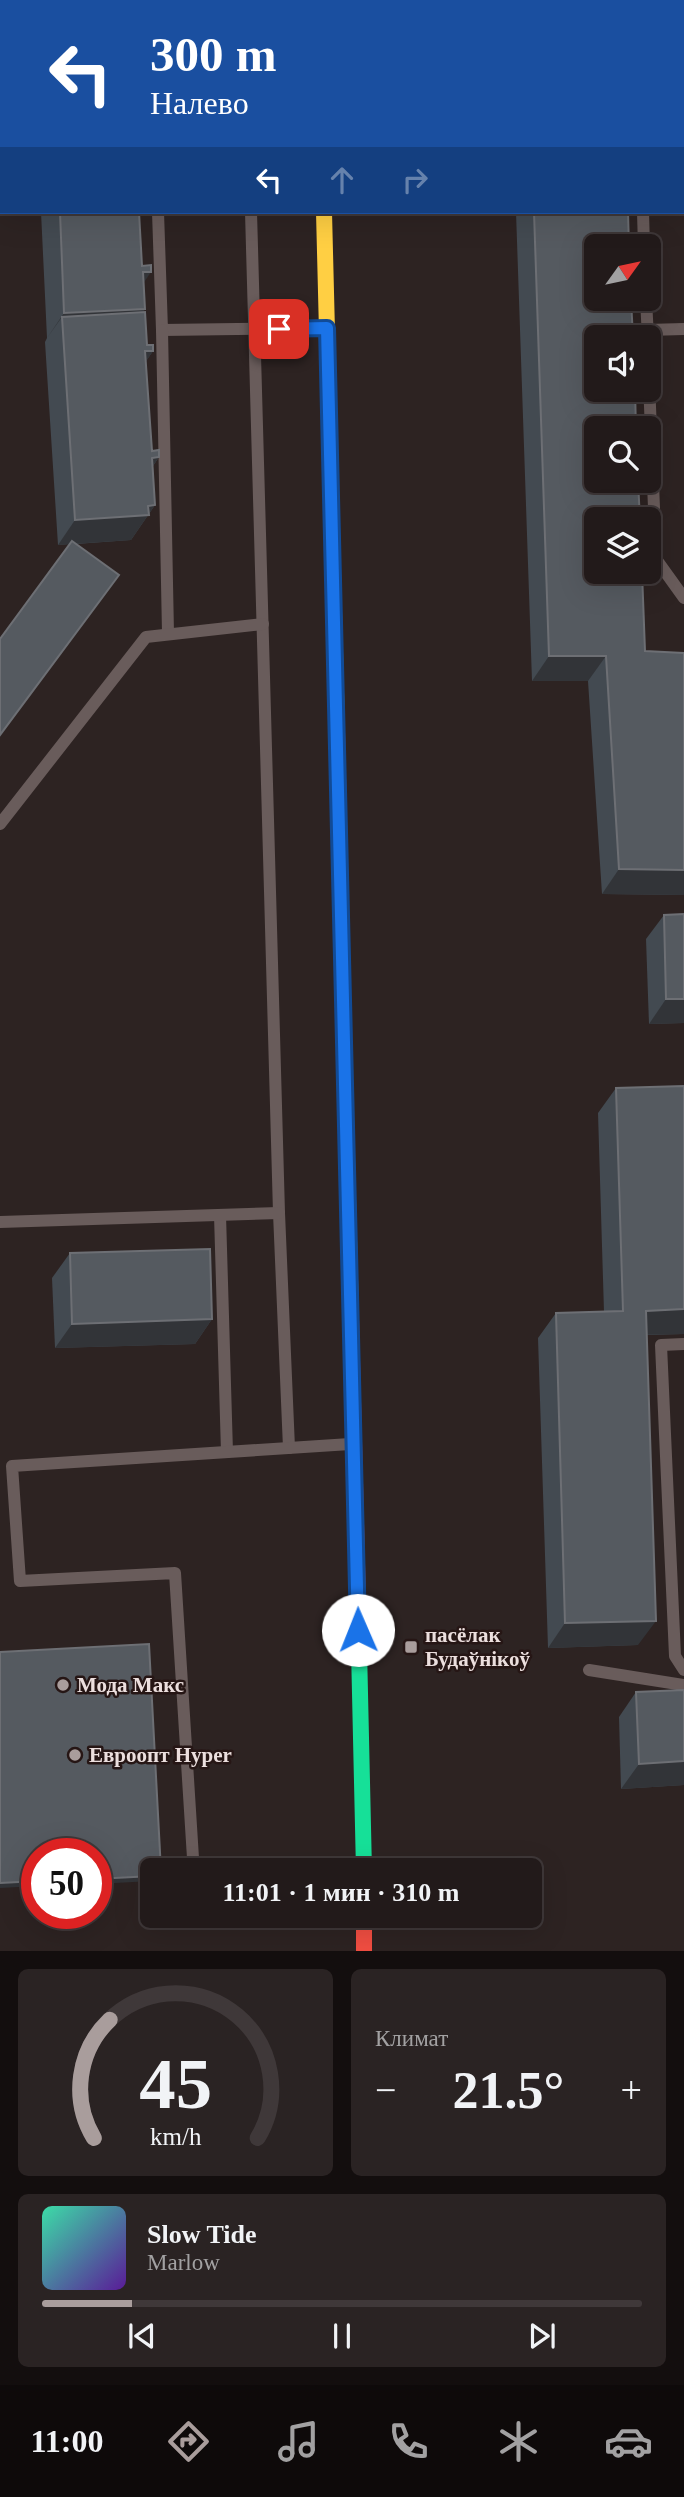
<!DOCTYPE html>
<html lang="ru">
<head>
<meta charset="utf-8">
<style>
  body { margin:0; font-family:"Times New Roman",serif; background:#2a2323; color:#f1f3f6; height:100vh; display:flex; flex-direction:column; font-size:26px; white-space:nowrap }
  * { box-sizing:border-box; margin:0 }
  p { font-size:23px; color:#a2a1a2 }
  .icon { flex:none; width:38px; height:38px; fill:none; stroke:currentColor; stroke-width:2; stroke-linecap:round; stroke-linejoin:round }
  .map { position:relative; height:1951px; overflow:hidden }
  .sheet { display:flex; flex-direction:column; gap:18px; padding:18px; background:#130e0e; flex:1 }
  .sheet>* { flex:none }
  .hud { position:absolute; left:0px; top:0px; width:684px; height:214px; box-shadow:0 7px 28px #0002,0 0 0 2px #3f3839; background:#1a4fa0; color:#fff; overflow:hidden }
  .needle { width:46px; rotate:57deg }
  .fabs { position:absolute; left:584px; top:234px; display:grid; gap:14px }
  .fabs a { display:grid; place-items:center; width:77px; height:77px; border-radius:10px; background:#221a1a; box-shadow:0 7px 28px #0002,0 0 0 2px #3f3839; font-size:35px }
  .speed { position:absolute; left:21px; top:1838px; display:flex; gap:14px; font-size:35px; font-weight:700; text-align:center }
  .speed>* { display:grid; place-content:center; width:91px; height:91px; border-radius:50%; background:#221a1a; box-shadow:0 7px 28px #0002,0 0 0 2px #3f3839; line-height:1 }
  .speed .limit { border:10px solid #d22; background:#fff; color:#111 }
  .pin { position:absolute; display:grid; place-items:center; width:60px; height:60px; color:#fff; margin:-30px; border-radius:14px; box-shadow:0 4px 10px #0006 }
  .me { position:absolute; width:77px; margin:-38px; rotate:359deg; stroke-linejoin:round; filter:drop-shadow(0 0 5px #0008) }
  .turn { display:flex; align-items:center; gap:24px; height:147px; padding:0 35px; font-size:32px }
  .turn .icon { width:91px; height:91px; stroke-width:2.5 }
  .turn b { display:block; font-size:49px; line-height:60px }
  .lanes { display:flex; align-items:center; height:66px; padding:0 35px; background:#0003; justify-content:center; gap:35px; direction:ltr }
  .lanes .off { opacity:.35 }
  .big { font-size:52px; font-weight:800; line-height:1.1 }
  .sheet .tile { flex:1; display:flex; flex-direction:column; justify-content:center; gap:10px; min-width:0; padding:0 24px; border-radius:10px; background:#2a2323 }
  .sheet .dial { align-items:center; gap:0 }
  .dial svg { height:182px; overflow:visible; fill:none; stroke:#3f3839; stroke-width:7; stroke-linecap:round; text-anchor:middle }
  .dial text { fill:#f1f3f6; stroke:none }
  .song { display:flex; align-items:center; gap:21px }
  .cover { width:84px; height:84px; border-radius:10px; background:linear-gradient(135deg,hsl(160 70% 55%),hsl(270 70% 35%)) }
  .played { height:7px; border-radius:4px; background:linear-gradient(90deg,#a99d9c 15%,#3f3839 15%) }
  .keys { display:flex; justify-content:space-around; direction:ltr }
  .heat { display:flex; justify-content:space-between; align-items:center; font-size:38px; direction:ltr }
  .sheet .tiles { flex:1; display:grid; gap:18px; grid-template-columns:1fr 1fr }
  .tile:last-child { grid-column:span 2 }
  .trip { position:absolute; left:140px; top:1858px; width:402px; height:70px; border-radius:10px; background:#221a1a; box-shadow:0 7px 28px #0002,0 0 0 2px #3f3839; font-weight:800; line-height:70px; text-align:center }
  .menu { display:flex; height:112px; justify-content:space-around; align-items:center; background:#0e0a0a; color:#a2a1a2 }
  .menu .icon { width:49px; height:49px }
  .menu .current { color:#a99d9c }
  .menu b { font-size:32px; color:#f1f3f6 }
  .map>svg:first-child { display:block }
</style>
</head>
<body>
<div class="map">
<svg width="684" height="1951" viewBox="0 0 684 1951">
  <rect width="100%" height="100%" fill="#2d2322"/>
  <g fill="none" stroke-linecap="round" stroke-linejoin="round">
    <g stroke="#695c5b" stroke-width="12">
      <path d="M245,0V2"/>
      <path d="M635,0V2"/>
      <path d="M158,212L162,330L323,328"/>
      <path d="M251,212L279,1213L289,1448"/>
      <path d="M643,212L644,247"/>
      <path d="M646,299L648,338"/>
      <path d="M162,330L168,633"/>
      <path d="M647,330L684,329"/>
      <path d="M649,381L656,559L684,598"/>
      <path d="M0,824L146,637L263,624"/>
      <path d="M220,1215L227,1452"/>
      <path d="M0,1222L279,1213"/>
      <path d="M684,1344L661,1345L675,1656L684,1670"/>
      <path d="M589,1670L684,1685"/>
      <path d="M193,1858L175,1573L20,1581L12,1466L350,1444"/>
    </g>
    <path stroke="#16e098" stroke-width="16" d="M358,1604L364,1871"/>
    <g stroke="#ffcf43" stroke-width="16">
      <path d="M319,0V2"/>
      <path d="M324,212L337,732"/>
      <path d="M343,999L351,1320"/>
    </g>
    <g stroke="#f24e42" stroke-width="16">
      <path d="M337,732L343,999"/>
      <path d="M351,1320L358,1604"/>
      <path d="M364,1916V1951"/>
    </g>
  </g>
  <g fill="#434a51">
    <path d="M684,38V109H683L682,41Z"/>
    <path d="M41,212H140L139,213L145,309L143,312L147,345L153,351L146,361L152,451L159,457L153,466L155,505L131,540L76,544L119,575L101,600L70,544L58,545L45,342L47,338Z"/>
    <path d="M516,212H628L645,651L684,653V895L602,894L588,681H532Z"/>
    <path d="M664,915L684,1023L649,1024L646,939Z"/>
    <path d="M616,1088L684,1334L647,1335L638,1645L548,1648L538,1338L556,1313L604,1312L598,1113Z"/>
    <path d="M70,1253L212,1319L195,1344L55,1348L52,1278Z"/>
    <path d="M636,1692L684,1785L621,1789L619,1717Z"/>
  </g>
  <g fill="#323438">
    <path d="M143,272H151L134,297Z"/>
    <path d="M145,309L128,334L62,317L47,338L64,313Z"/>
    <path d="M145,351H153L136,376Z"/>
    <path d="M159,457L142,482L152,458Z"/>
    <path d="M155,505L131,540L58,545L75,520Z"/>
    <path d="M119,575L101,600L0,736V735Z"/>
    <path d="M549,656H606L588,681H532Z"/>
    <path d="M619,869L684,870V895L602,894Z"/>
    <path d="M666,999H684V1023L649,1024Z"/>
    <path d="M684,1309V1334L629,1335L646,1311Z"/>
    <path d="M212,1319L195,1344L55,1348L72,1324Z"/>
    <path d="M656,1621L638,1645L548,1648L565,1623Z"/>
    <path d="M684,1761V1785L621,1789L639,1764Z"/>
    <path d="M152,1876V1881L96,1884V1879Z"/>
    <path d="M37,1881V1886L0,1888V1883Z"/>
  </g>
  <g fill="#555a60" stroke="#6d6f74" stroke-width="2">
    <path d="M60,212H139L142,266L151,265V272H143L145,309L64,313Z"/>
    <path d="M534,212H628L629,247H597V299H631L633,338H597V390H635L636,429H597V481H638L640,520H597V572H642L645,651L684,653V870L619,869L606,656H549Z"/>
    <path d="M145,312L147,345H153V351H145L152,451L159,450V457L152,458L155,505L148,506L149,515L75,520L62,317Z"/>
    <path d="M72,541L119,575L0,735V639Z"/>
    <path d="M684,914V999H666L664,915Z"/>
    <path d="M684,1086V1309L646,1311L656,1621L565,1623L556,1313L623,1311L616,1088Z"/>
    <path d="M210,1249L212,1319L72,1324L70,1253Z"/>
    <path d="M149,1644L161,1871H152V1876L96,1879V1853H37V1881L0,1883V1652Z"/>
    <path d="M684,1690V1761L639,1764L636,1692Z"/>
  </g>
  <g fill="none" stroke-linecap="round" stroke-linejoin="round">
    <defs>
      <path id="route" d="M279,329L327,328L358,1630"/>
    </defs>
    <use href="#route" stroke="#114b97" stroke-width="18"/>
    <use href="#route" stroke="#1a73e8" stroke-width="12"/>
  </g>
  <g fill="#a99d9c" stroke="#261615" stroke-width="2.5">
    <rect x="404" y="1640" width="14" height="14" rx="3.5"/>
    <circle cx="63" cy="1685" r="7"/>
    <circle cx="75" cy="1755" r="7"/>
  </g>
  <g text-anchor="middle" stroke-width="5" stroke-linejoin="round" paint-order="stroke">
    <g font-size="21" font-weight="bold" fill="#ecdfde" stroke="#261615" text-anchor="start">
      <text x="425" y="1642">пасёлак<tspan x="425" dy="24">Будаўнікоў</tspan></text>
      <text x="77" y="1692">Мода Макс</text>
      <text x="89" y="1762">Евроопт Hyper</text>
    </g>
  </g>
</svg>
<div class="fabs">
<a><svg class="needle" viewBox="-14 -14 28 28"><path d="M0-13l5 13h-10z" fill="#e53935"/><path d="M0 13l5-13h-10z" fill="#a2a1a2"/></svg></a>
<a><svg class="icon" aria-label="sound" viewBox="0 0 24 24"><path d="M4 9h4l5-4v14l-5-4H4zM17 9q2 3 0 6"/></svg></a>
<a><svg class="icon" aria-label="search" viewBox="0 0 24 24"><circle cx="10" cy="10" r="6"/><path d="M15 15l6 6"/></svg></a>
<a><svg class="icon" aria-label="layers" viewBox="0 0 24 24"><path d="M12 4l9 5-9 5-9-5zM3 14l9 5 9-5"/></svg></a>
</div>
<div class="speed"><div class="limit">50</div></div>
<div class="pin" style="left:279px;top:329px;background:#d93025"><svg class="icon" aria-label="arrive" viewBox="0 0 24 24"><path d="M6 21V4h12l-3 4 3 4H6"/></svg></div>
<svg class="me" style="left:358px;top:1630px" viewBox="-20 -20 40 40"><circle r="19" fill="#fff"/><path d="M0-13L10 11 0 6-10 11z" fill="#1a73e8"/></svg>
<div class="trip">11:01 · 1 мин · 310 m</div>
<div class="hud">
<div class="turn"><svg class="icon" aria-label="left" viewBox="0 0 24 24"><path d="M17 20v-9H6M10 6l-5 5 5 5"/></svg><div><b>300 m</b>Налево</div></div>
<div class="lanes"><svg class="icon" aria-label="left" viewBox="0 0 24 24"><path d="M17 20v-9H6M10 6l-5 5 5 5"/></svg><svg class="icon off" aria-label="ahead" viewBox="0 0 24 24"><path d="M12 20V5M6 11l6-6 6 6"/></svg><svg class="icon off" aria-label="right" viewBox="0 0 24 24"><path d="M7 20v-9h11M14 6l5 5-5 5"/></svg></div>
</div>
</div>
<section class="sheet">
<div class="tiles">
<div class="tile dial"><svg viewBox="0 0 100 80">
<path d="M14 69A42 42 0 1 1 86 69"/>
<path d="M14 69A42 42 0 0 1 21 17" stroke="#a99d9c"/>
<text x="50" y="56" font-size="32" font-weight="700">45</text>
<text x="50" y="72" font-size="11">km/h</text>
</svg></div>
<div class="tile"><p>Климат</p>
<div class="heat"><a>−</a><b class="big">21.5°</b><a>+</a></div>
</div>
<div class="tile">
<div class="song"><i class="cover"></i><div><b>Slow Tide</b><p>Marlow</p></div></div>
<div class="played"></div>
<div class="keys"><svg class="icon" aria-label="previous" viewBox="0 0 24 24"><path d="M18 5L8 12l10 7zM5 5v14"/></svg><svg class="icon" aria-label="pause" viewBox="0 0 24 24"><path d="M8 5v14M16 5v14"/></svg><svg class="icon" aria-label="next" viewBox="0 0 24 24"><path d="M6 5l10 7-10 7zM19 5v14"/></svg></div>
</div>
</div>
</section>
<nav class="menu">
<b>11:00</b>
<svg class="icon current" aria-label="directions" viewBox="0 0 24 24"><path d="M12 3l9 9-9 9-9-9zM9 14v-3h6M13 9l2 2-2 2"/></svg>
<svg class="icon" aria-label="music" viewBox="0 0 24 24"><path d="M9 18V5l10-2v13"/><circle cx="6" cy="18" r="3"/><circle cx="16" cy="16" r="3"/></svg>
<svg class="icon" aria-label="phone" viewBox="0 0 24 24"><path d="M5 4h4l2 5-3 2q2 4 5 5l2-3 5 2v4C11 20 4 13 5 4z"/></svg>
<svg class="icon" aria-label="climate" viewBox="0 0 24 24"><path d="M12 3v18M4 7l16 10M4 17L20 7"/></svg>
<svg class="icon" aria-label="car" viewBox="0 0 24 24"><path d="M5 17H2v-5l4-1 3-4h7l3 4 3 1v5h-3M9 17h6M6 11h13"/><circle cx="7" cy="17" r="2"/><circle cx="17" cy="17" r="2"/></svg>
</nav>
</body>
</html>
